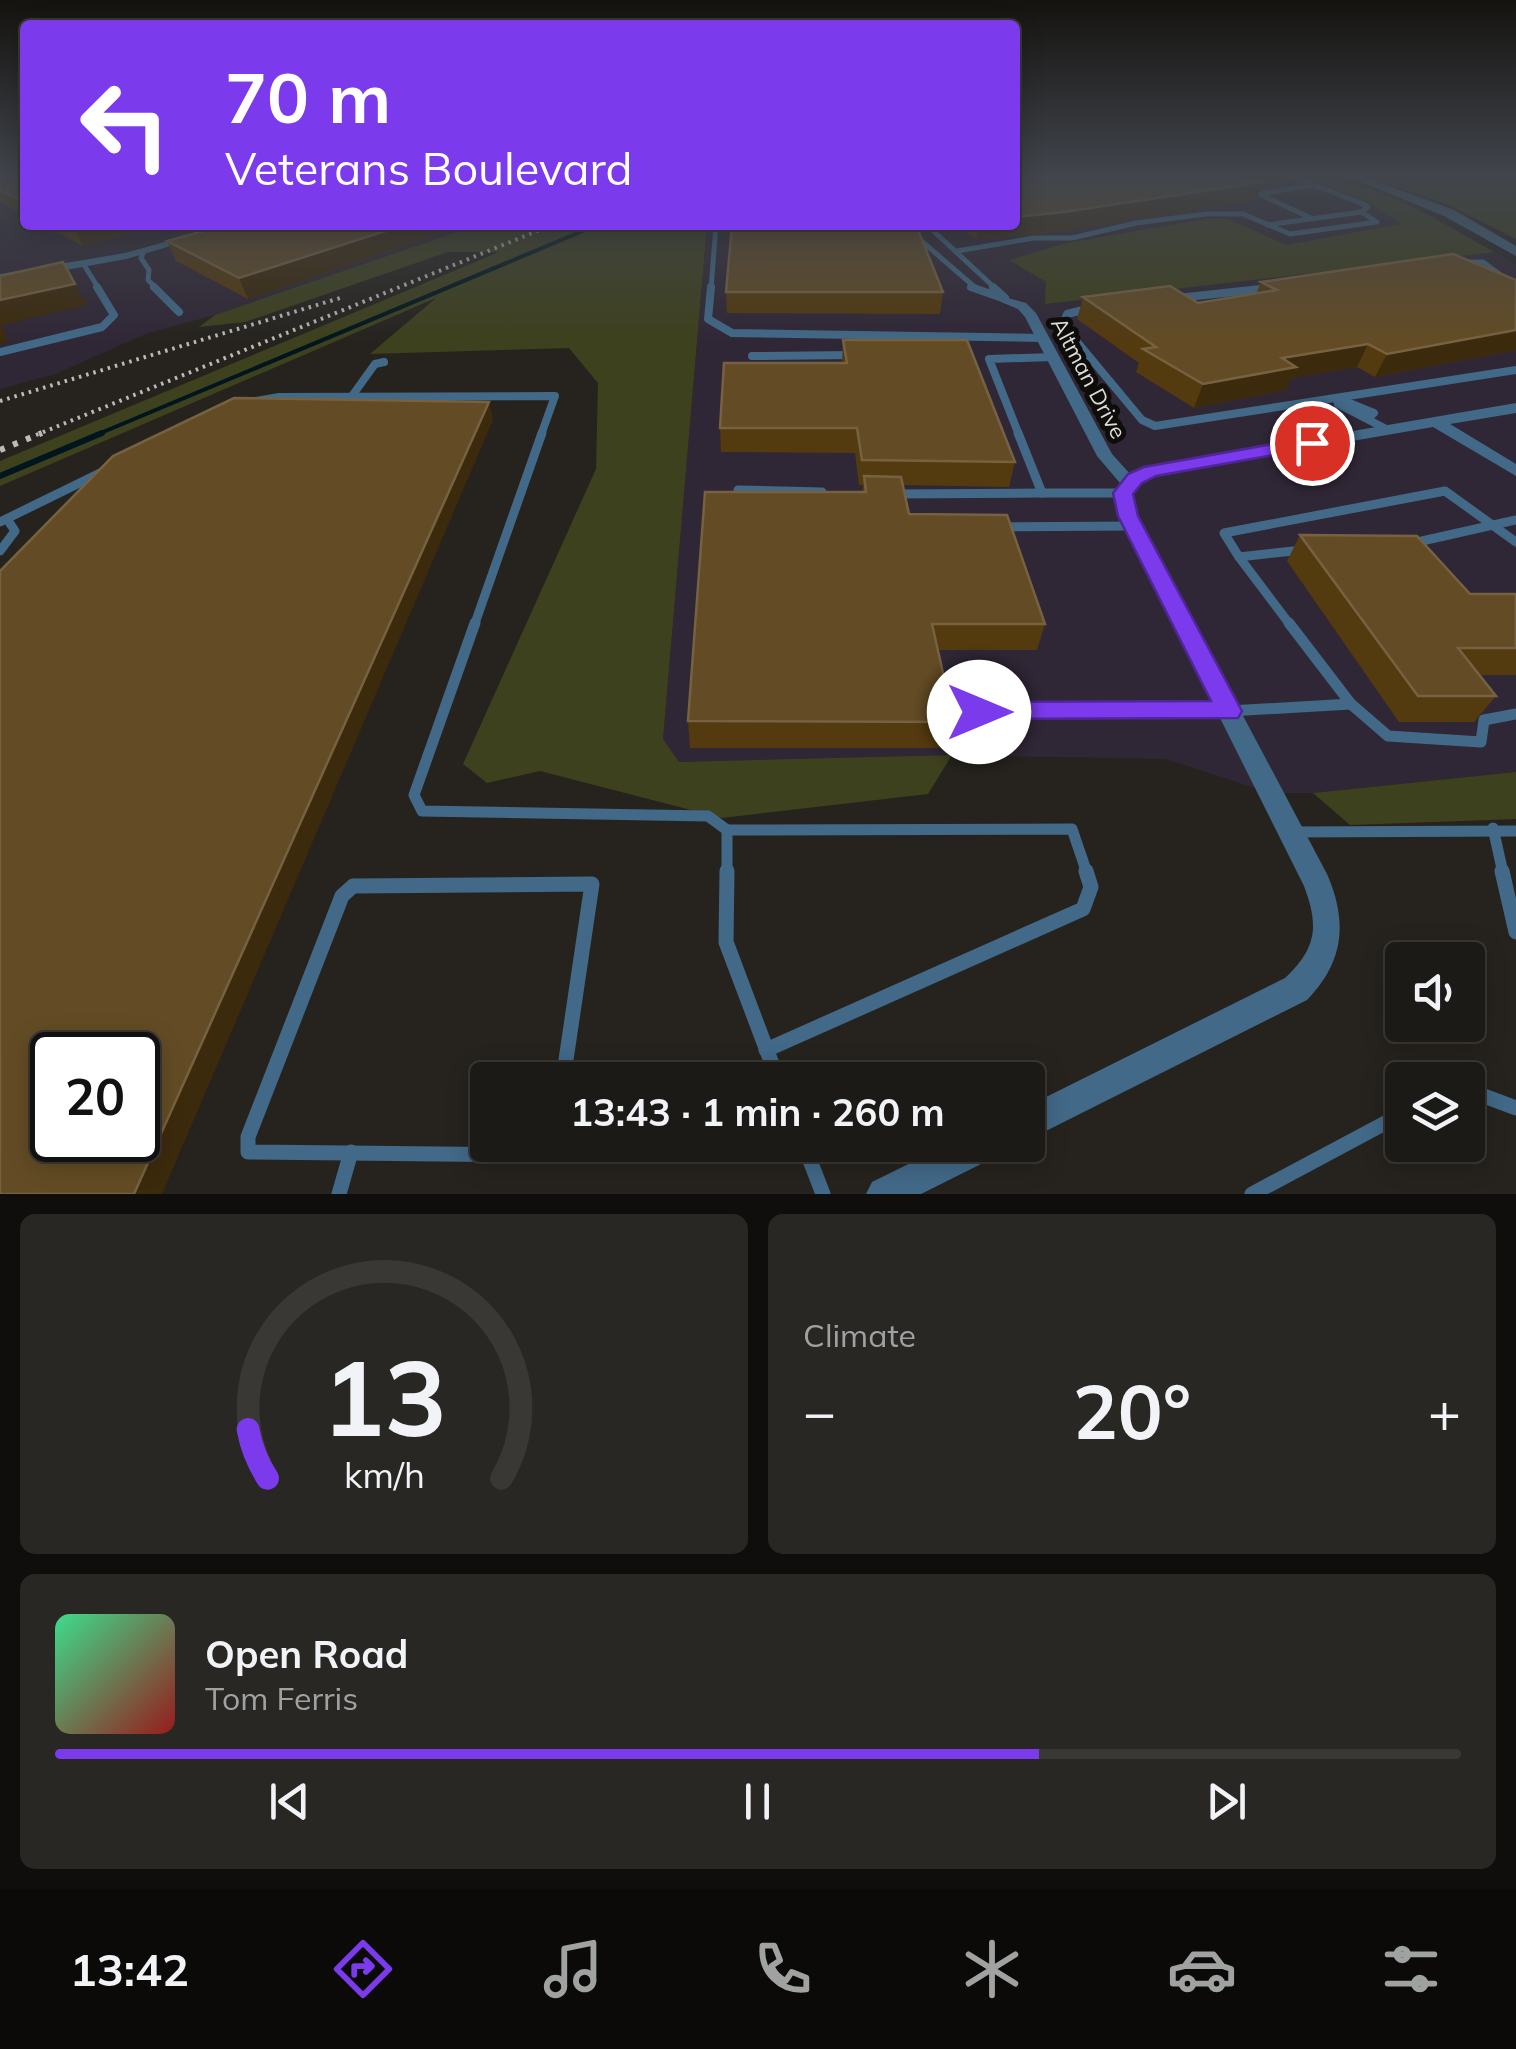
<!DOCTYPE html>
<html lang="en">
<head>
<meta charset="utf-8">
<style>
  body { margin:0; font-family:Mulish,sans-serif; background:#292723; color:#f1f3f6; height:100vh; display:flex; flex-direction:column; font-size:38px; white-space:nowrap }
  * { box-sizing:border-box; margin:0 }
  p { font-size:32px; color:#a0a1a1 }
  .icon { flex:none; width:55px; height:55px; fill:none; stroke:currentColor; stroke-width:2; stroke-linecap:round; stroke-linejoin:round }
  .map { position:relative; height:1194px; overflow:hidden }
  .side { display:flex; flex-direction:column; gap:20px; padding:20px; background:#0f0e0c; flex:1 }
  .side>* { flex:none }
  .top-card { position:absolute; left:20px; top:20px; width:1000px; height:210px; border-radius:10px; box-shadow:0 5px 25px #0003,0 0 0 2px #3a3835; background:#7c3aed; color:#fff; overflow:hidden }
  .buttons { position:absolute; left:1385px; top:942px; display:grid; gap:20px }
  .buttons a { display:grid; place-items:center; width:100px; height:100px; border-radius:10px; background:#1c1a16; box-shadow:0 5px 25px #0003,0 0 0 2px #3a3835; font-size:50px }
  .speed { position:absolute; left:30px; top:1032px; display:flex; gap:20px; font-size:50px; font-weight:700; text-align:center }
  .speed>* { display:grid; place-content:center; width:130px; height:130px; border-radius:50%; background:#1c1a16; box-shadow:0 5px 25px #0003,0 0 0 2px #3a3835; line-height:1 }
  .speed .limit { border:5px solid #111; border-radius:15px; background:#fff; color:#111 }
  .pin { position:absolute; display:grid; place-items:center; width:85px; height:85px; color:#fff; margin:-42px; border:5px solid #fff; border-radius:50%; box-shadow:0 2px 10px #0007 }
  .me { position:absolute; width:110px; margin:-55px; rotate:90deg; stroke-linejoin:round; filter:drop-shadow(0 0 8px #0008) }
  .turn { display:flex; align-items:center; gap:35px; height:210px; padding:0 40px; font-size:45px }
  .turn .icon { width:130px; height:130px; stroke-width:2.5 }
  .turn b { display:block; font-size:70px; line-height:85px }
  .big { font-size:75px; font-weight:700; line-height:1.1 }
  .side .card { flex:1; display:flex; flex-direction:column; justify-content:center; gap:15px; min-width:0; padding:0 35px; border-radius:15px; background:#292723 }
  .side .dial { align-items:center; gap:0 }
  .dial svg { height:260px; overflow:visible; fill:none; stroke:#3a3835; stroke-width:7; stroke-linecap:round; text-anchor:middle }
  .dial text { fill:#f1f3f6; stroke:none }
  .song { display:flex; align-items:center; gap:30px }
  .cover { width:120px; height:120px; border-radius:15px; background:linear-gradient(135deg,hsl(150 70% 55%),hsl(0 70% 35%)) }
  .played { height:10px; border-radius:5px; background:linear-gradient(90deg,#7c3aed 70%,#3a3835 70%) }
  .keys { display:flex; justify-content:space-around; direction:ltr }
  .heat { display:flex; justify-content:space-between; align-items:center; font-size:55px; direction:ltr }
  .side .tiles { flex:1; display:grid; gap:20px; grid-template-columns:1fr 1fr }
  .card:last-child { grid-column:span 2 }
  .trip { position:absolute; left:470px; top:1062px; width:575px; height:100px; border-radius:10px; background:#1c1a16; box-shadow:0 5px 25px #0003,0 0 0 2px #3a3835; font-weight:700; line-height:100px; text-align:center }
  .tab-bar { display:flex; height:160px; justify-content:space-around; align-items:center; background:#0b0a09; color:#a0a1a1 }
  .tab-bar .icon { width:70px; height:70px }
  .tab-bar .selected { color:#7c3aed }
  .tab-bar b { font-size:45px; color:#f1f3f6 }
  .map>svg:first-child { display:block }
</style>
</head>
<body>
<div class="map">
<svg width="1516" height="1194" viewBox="0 0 1516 1194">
  <rect width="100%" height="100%" fill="#26231e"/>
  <g fill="#302736">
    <path d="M0,176H25V225H477L215,315L148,333L55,374L0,389Z"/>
    <path d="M1015,176H1300L1365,200L1403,224L1287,246L1228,219L1067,243L1011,260L1046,282V303L1492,251L1404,202L1323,176L1407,202L1516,264V772L1313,793H1270L1166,759L952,755L678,762L663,739L707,225H1015Z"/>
  </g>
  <g fill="#3e411d">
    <path d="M1300,176C1369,176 1435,219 1494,252L1045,304L1046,282L1009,260L1067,243L1206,219H1228L1287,245L1401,224L1365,200Z"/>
    <path d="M1367,176H1516V239L1451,206Z"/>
    <path d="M477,225H707L663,739L679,762L952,755L928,794L722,818L540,771L487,783L463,764L596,469L598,383L569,348L370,354L436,298L0,486V461L499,252H448L245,322L199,327L215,315Z"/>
    <path d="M1516,772V819L1350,825L1313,793Z"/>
  </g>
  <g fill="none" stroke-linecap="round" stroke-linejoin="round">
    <path stroke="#00151d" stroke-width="4" d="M96,435L597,225"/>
    <path stroke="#00151d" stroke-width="6" d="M0,476L102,433"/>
    <g stroke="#426988" stroke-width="5">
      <path d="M1313,185L1259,194L1313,219"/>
      <path d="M903,225L977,289"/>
      <path d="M927,225L996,289"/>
      <path d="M1267,225L1361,212"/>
      <path d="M144,251L141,258L149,270L148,280L157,289"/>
      <path d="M957,251L1034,238H1072L1136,223L1206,214H1243L1290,234L1377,222L1361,212L1368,207L1361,203L1290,176"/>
      <path d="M1460,262H1483L1516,286"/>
      <path d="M84,265L99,289"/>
      <path d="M711,289L716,225"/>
      <path d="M1259,289L1270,288"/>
    </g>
    <g stroke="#426988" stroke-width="8">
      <path d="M154,287L179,312"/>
      <path d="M711,287L708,319L732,333L1043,338"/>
      <path d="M971,287L1005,299"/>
      <path d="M993,287L1005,298"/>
      <path d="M1177,298L1270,288"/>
      <path d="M1091,308L1067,314L1063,325L1142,420L1155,426L1516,370"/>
      <path d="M0,352L102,327L114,315L97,287"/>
      <path d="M752,356L853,355"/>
      <path d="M352,396L375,364L384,362"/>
      <path d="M256,401L279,397L555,396L541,435"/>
      <path d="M1369,418L1374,413L1337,398L1338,404L1388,430"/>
      <path d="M1019,435L989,359L1053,357"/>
    </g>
    <g stroke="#426988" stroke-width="9">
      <path d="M1018,433L1042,493H1123"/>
      <path d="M738,490L822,492"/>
      <path d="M894,494L1042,493"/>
      <path d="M0,522L100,473"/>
      <path d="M997,527L1134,526"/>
      <path d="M1413,543L1516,520"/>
      <path d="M0,551L15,531L7,519"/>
      <path d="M1239,557L1224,533L1445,491L1516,542"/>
      <path d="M474,626L542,433"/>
      <path d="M1291,626L1239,557L1302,550"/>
    </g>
    <g stroke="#426988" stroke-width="11">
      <path d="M475,623L414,795L422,811L708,816L727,830V873"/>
      <path d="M1351,704L1388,736L1481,742L1484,720L1516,714"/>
      <path d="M979,712L1229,711L1351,704L1289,623"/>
      <path d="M1493,828L1503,873"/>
      <path d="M727,830L1072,829L1087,873"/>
      <path d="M1292,832L1516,831"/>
    </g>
    <g stroke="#426988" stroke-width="15">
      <path d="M727,871L726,942L778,1080"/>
      <path d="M1502,871L1516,932"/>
      <path d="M766,1050L1083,909L1091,887L1086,871"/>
      <path d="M1468,1099L1484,1096L1516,1108"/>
      <path d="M546,1145L535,1155L248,1152V1137L342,896L353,886L592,884L563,1080"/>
      <path d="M804,1145L823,1194"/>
      <path d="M339,1194L351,1152"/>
      <path d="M1252,1194L1402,1114"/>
    </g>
    <g fill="#426988" fill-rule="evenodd">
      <path d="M226,225H243L126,259L0,282V274L125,253Z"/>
      <path d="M1001,296L1026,303L1036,313L1112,454L1131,475L1161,464L1516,403V413L1450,424L1516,464V476L1433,427L1163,474L1149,478L1133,490L1132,500L1137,516L1327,874C1348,922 1344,962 1307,1000L1028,1140V1106L1285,978C1317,948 1319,926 1304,886L1119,516L1114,500L1120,483L1097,456L1025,317L1018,309L1001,302Z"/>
      <path d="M947,1145H1000L995,1157L921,1194H866L872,1182Z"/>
    </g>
    <path fill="#426988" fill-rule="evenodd" d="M1347,176H1362L1454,210L1516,246V256L1444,216Z"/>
    <g stroke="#bdbbb7" stroke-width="4" stroke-dasharray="2.5 5" stroke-linecap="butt">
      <path d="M0,401L340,298"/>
      <path d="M36,435L552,225"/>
    </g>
    <path stroke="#bdbbb7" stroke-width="6" stroke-dasharray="5 9" stroke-linecap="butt" d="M0,450L42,433"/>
  </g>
  <g fill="#543a0f">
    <path d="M0,176H25V216L0,202Z"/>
    <path d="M1015,176L1286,183L1261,187L1257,200L1060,231L976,239L956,225H1015Z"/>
    <path d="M43,225H162L83,246Z"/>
    <path d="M225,225H463V226L248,299L176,261L167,241Z"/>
    <path d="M1516,280V350L1375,377L1357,367L1291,378L1286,390L1194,408L1136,372L1139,363L1077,319L1083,297L1198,303L1256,294L1261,282Z"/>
    <path d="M726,292H943L940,314L727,313Z"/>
    <path d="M843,340L1015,462L1009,487L903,485L909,514L1045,624L1037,650H938L954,722L948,748H690L688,721L862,492L863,485H859L855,453L721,452L720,428L842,363Z"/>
    <path d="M1300,535L1470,594H1516V675H1479L1496,696L1474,722H1399L1287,561Z"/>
  </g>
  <g fill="#3c2a0c">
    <path d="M1244,176H1289L1286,183L1261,187L1257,200L1060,231L976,239L979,225H1015V217Z"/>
    <path d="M85,225H162L83,246L74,228Z"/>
    <path d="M404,225H463V226L248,299L239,278Z"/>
    <path d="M75,284L87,305L2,325L8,342L0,344V300Z"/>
    <path d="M1516,330V350L1375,377L1387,354Z"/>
    <path d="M1368,344L1357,367L1291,378L1286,390L1194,408L1203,384L1282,358Z"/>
    <path d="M489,402L493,420L162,1194H134Z"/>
  </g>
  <g fill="#634c25" stroke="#766241" stroke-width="2.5" fill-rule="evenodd">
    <path d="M0,176H25V203L0,190Z"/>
    <path d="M1015,176H1251L1263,182L1064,212L1015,217Z"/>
    <path d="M225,225H404L239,278L167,241Z"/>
    <path d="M732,225H916L943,292H726Z"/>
    <path d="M1453,254L1516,280V330L1387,354L1368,344L1282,358L1296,367L1203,384L1143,349L1156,347L1083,297L1170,286L1198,303L1277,290L1261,282Z"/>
    <path d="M63,262L75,284L0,300V276Z"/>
    <path d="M843,340H967L1015,462L862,460L857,428H720L724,363H847Z"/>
    <path d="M234,398L489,402L134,1194H0V571L113,456ZM52,1055H138V1140H52Z"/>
    <path d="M864,476L901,477L909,514L1007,515L1045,624H932L954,722L688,721L705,492H866Z"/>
    <path d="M1300,535L1417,536L1470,594H1516V648H1458L1496,696H1418Z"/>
  </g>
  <linearGradient id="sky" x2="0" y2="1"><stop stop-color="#151310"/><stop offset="0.51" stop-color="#41454c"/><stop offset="1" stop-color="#41454c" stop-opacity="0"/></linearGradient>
  <rect width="1516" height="343" fill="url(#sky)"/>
  <path fill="#7c3aed" stroke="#51269a" stroke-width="2.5" d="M1312,437L1318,439V447L1156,476L1142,483L1133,494L1138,516L1242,711L1238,718L970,719L966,712L970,705L979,702L1211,701L1118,516L1113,493L1128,474L1144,467Z"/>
  <g text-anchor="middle" stroke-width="10" stroke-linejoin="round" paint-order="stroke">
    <g font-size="22" fill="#dedcd8" stroke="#0e0d0a">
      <text transform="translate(1089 378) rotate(62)" y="8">Altman Drive</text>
    </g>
  </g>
</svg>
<div class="buttons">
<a><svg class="icon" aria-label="sound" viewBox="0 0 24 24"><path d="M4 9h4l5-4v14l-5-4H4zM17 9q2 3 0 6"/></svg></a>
<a><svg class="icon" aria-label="layers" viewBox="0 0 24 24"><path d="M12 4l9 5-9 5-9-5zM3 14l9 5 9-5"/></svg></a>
</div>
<div class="speed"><div class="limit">20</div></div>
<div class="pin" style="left:1312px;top:443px;background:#d93025"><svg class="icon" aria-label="arrive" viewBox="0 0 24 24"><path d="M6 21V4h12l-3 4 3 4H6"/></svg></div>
<svg class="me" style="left:979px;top:712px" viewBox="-20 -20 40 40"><circle r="19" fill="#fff"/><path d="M0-13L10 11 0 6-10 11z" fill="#7c3aed"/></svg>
<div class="trip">13:43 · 1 min · 260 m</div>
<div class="top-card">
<div class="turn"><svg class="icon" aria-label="left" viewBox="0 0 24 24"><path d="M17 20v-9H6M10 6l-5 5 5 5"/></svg><div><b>70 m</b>Veterans Boulevard</div></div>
</div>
</div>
<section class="side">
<div class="tiles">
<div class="card dial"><svg viewBox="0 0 100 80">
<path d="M14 69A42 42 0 1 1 86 69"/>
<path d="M14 69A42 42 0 0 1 8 54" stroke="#7c3aed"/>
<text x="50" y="56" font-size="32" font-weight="700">13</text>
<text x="50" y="72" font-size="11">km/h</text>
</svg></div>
<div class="card"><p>Climate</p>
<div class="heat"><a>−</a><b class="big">20°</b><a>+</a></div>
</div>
<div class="card">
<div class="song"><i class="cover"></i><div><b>Open Road</b><p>Tom Ferris</p></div></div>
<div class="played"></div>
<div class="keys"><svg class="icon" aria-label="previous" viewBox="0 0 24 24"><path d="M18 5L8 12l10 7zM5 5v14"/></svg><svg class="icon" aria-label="pause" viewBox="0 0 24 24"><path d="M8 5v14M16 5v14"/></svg><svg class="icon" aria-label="next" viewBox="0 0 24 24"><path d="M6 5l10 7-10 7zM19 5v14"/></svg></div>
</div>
</div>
</section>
<nav class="tab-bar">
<b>13:42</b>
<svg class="icon selected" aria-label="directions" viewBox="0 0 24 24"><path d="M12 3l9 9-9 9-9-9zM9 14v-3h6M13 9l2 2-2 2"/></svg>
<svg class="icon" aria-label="music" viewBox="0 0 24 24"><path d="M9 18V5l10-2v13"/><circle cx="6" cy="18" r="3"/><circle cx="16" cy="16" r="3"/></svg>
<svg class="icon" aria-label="phone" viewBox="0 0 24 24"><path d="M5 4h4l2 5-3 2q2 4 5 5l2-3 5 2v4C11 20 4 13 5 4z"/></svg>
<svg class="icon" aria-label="climate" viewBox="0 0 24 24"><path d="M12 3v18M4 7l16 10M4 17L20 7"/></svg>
<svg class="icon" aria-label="car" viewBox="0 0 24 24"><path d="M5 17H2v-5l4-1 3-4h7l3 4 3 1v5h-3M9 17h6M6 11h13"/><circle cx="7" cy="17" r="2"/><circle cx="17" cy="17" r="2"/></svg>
<svg class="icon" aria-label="filters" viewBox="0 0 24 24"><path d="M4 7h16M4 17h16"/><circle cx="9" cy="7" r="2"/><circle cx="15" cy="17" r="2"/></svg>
</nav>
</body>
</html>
